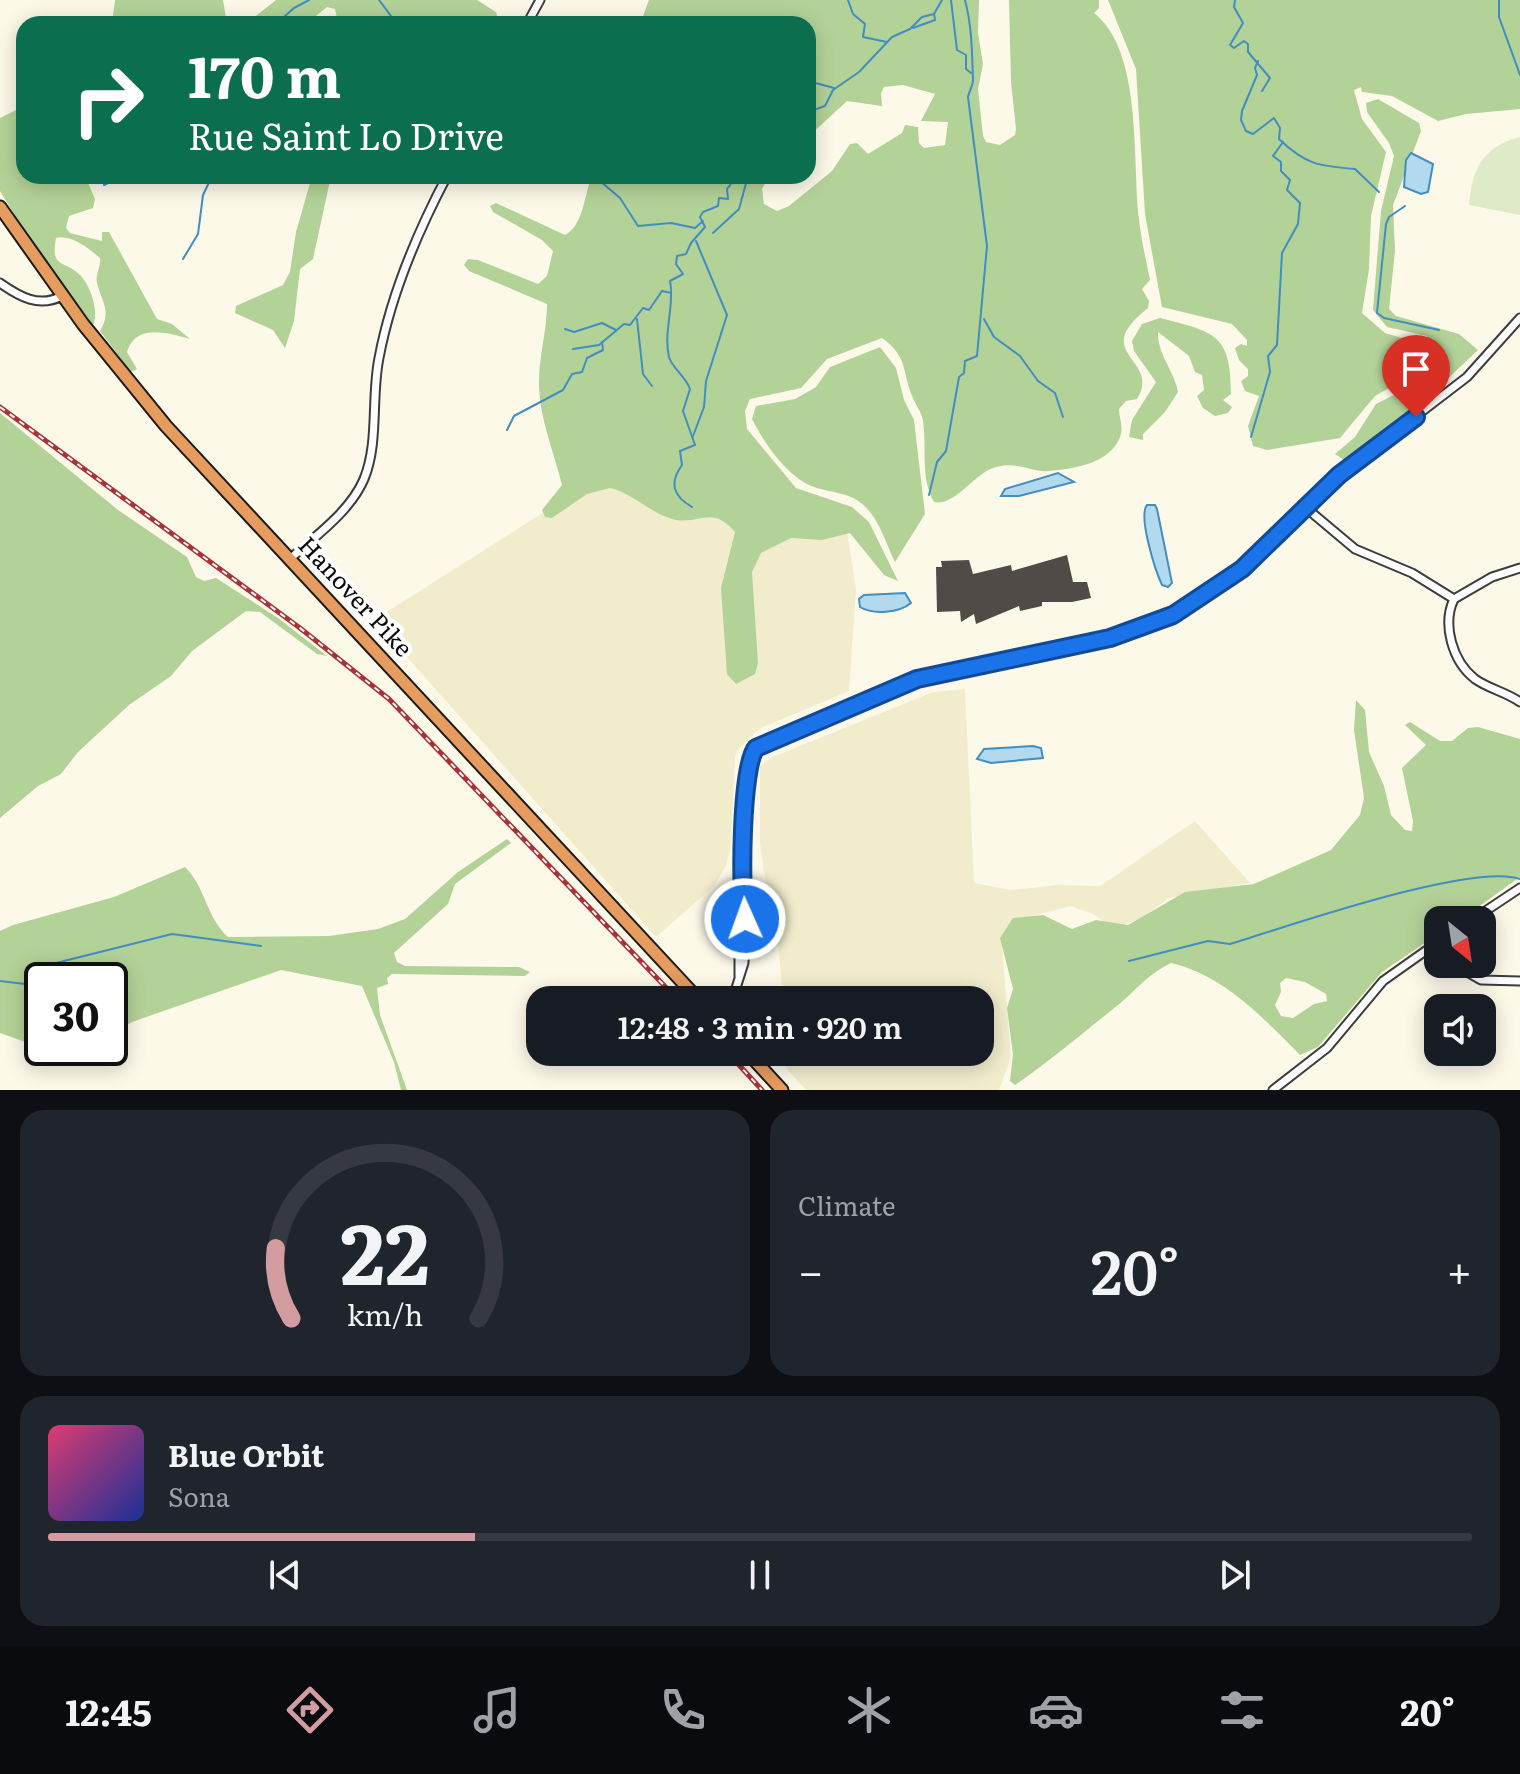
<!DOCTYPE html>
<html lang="en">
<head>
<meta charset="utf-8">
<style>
  body { margin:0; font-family:Literata,serif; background:#20242c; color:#f1f3f6; height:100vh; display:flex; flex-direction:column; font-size:30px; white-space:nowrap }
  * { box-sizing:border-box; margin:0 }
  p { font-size:26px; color:#9ea1a6 }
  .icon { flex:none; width:44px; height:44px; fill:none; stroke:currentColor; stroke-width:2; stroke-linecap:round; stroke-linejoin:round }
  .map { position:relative; height:1090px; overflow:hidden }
  .side { display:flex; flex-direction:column; gap:20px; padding:20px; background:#0d0f14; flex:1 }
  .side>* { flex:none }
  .banner { position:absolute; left:16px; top:16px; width:800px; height:168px; border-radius:24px; box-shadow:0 4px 20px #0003; background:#0b6e4f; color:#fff; overflow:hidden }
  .needle { width:52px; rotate:150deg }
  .fabs { position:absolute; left:1424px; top:906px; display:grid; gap:16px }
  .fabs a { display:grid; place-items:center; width:72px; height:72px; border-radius:16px; background:#171b24; box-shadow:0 4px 20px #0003; font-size:40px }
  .speed { position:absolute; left:24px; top:962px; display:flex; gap:16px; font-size:40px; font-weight:700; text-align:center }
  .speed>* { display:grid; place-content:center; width:104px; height:104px; border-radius:50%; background:#171b24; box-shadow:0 4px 20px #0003; line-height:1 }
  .speed .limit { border:4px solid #111; border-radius:12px; background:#fff; color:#111 }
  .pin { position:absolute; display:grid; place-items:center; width:68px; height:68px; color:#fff; margin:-82px -34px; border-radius:50% 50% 50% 0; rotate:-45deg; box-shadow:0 0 8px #0007 }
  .pin .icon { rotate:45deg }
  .me { position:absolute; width:88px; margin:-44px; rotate:358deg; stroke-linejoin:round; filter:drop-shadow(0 0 6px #0008) }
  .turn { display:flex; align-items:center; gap:28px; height:168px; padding:0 40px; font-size:36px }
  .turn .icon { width:104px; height:104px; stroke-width:2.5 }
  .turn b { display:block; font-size:56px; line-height:68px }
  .big { font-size:60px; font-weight:600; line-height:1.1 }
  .side .card { flex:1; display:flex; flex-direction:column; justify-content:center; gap:12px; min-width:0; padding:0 28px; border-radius:24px; background:#20242c }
  .side .dial { align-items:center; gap:0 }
  .dial svg { height:208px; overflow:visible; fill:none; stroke:#363941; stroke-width:7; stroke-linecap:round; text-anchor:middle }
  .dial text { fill:#f1f3f6; stroke:none }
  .song { display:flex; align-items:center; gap:24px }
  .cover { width:96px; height:96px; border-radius:12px; background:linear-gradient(135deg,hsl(340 70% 55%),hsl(230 70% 35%)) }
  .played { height:8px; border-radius:4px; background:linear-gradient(90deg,#d29ca0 30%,#363941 30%) }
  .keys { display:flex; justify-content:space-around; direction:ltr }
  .heat { display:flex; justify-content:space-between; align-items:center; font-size:44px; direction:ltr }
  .side .tiles { flex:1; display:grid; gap:20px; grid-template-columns:1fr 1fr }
  .card:last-child { grid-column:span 2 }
  .trip { position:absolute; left:526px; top:986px; width:468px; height:80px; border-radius:24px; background:#171b24; box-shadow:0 4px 20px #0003; font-weight:600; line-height:80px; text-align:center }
  .menu { display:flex; height:128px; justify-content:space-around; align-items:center; background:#090b0e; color:#9ea1a6 }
  .menu .icon { width:56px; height:56px }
  .menu .current { color:#d29ca0 }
  .menu b { font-size:36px; color:#f1f3f6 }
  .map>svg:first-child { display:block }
</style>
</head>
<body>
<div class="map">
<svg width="1520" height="1090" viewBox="0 0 1520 1090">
  <rect width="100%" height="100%" fill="#fdf9e9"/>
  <g fill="#f0eccc">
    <path d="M606,473L847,531L856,589L849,691L761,728L739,748L735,756L731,844L726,866L714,886L656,937L374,620Z"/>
    <path d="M965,689L974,883L1010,890L1059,885L1100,886L1195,821L1250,883L1169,898L1138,920L1113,928L1093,914L1070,906L1028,917L1002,945L1011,1058L999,1090H806L786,1068V1052H980V1000H783L778,941L770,915L760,843V766L773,757L933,692Z"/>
  </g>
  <g fill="#b3d298" fill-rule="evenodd">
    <path d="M115,0H223L227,24H112Z"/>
    <path d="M276,0H477L496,12L499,22L338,24L335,9L327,7L306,24H246Z"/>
    <path d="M649,0H979L978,33L983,64L978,89L983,136L986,142L1000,145L1015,135L1016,129L1011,82L1009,0H1099V8L1094,13C1143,51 1132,161 1139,219C1141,239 1146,260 1150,280L1142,289L1149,301L1148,308C1088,355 1162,358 1137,399L1126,401L1119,409C1119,416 1123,427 1121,434C1113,463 1074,469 1049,471C1032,473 1018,461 996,467C975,472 955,507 934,502C920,477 927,449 923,421C922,413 916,406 913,398C902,374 909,357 882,338L827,359L801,388L750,399L745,411L747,429L796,488L852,507L869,522L898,581L884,575L850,533L822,540L791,538L761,553L752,572L758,663L755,674L736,684L727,674L721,588L735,532C711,504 700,526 672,519C649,512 632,493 610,488L587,494L552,518L545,517L542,510L562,485C554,452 540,420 539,387C538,359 547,332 547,304L469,271L464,265L468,259L478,260L538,284L547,276L553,251L542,240L493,212L490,206L496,203L565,235C584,225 584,194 592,176H769L762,189L764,204L777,211L789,206L832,171L850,144L857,143L868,154L902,133L905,125L918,127L919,143L924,148L945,145L948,122L921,121L935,94L903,85L884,87L881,93L882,106L847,101L808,137V24H640Z"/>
    <path d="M1108,0H1520V109L1466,114L1438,121L1392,96L1362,92L1361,87L1354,90L1362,119L1386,152L1371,216L1369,269L1362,313L1385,333L1426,345L1431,357L1429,365L1375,396L1340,438L1267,450L1253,446L1248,426L1259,396L1245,391L1241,381L1248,376V369L1239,360L1235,348L1241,344L1247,346V340L1232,324L1162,307L1145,214L1136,69Z"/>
    <path d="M1378,99L1419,123L1421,131L1393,205L1395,251L1389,309L1396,316L1459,334L1478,350L1439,387L1344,460L1335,454L1355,437L1376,404L1425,379L1435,369L1438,357L1427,336L1387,327L1373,310L1381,211L1394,156L1389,143L1367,112L1366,103Z"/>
    <path d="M24,106V176H85L95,199L93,208L69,216L66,228L70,233L102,241V232H109L157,319L172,324L190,339C168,333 136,323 127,352L137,369L131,372L100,331C112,311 102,303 97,283C95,275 101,267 100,258C88,248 71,234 56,238C50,270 65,259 81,276C91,287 99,312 93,325L29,239L0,191V118Z"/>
    <path d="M312,176H331L313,259L300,269L294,321L285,348L273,330L235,313L236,306L283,285L290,272L296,232Z"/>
    <path d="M1160,318C1215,332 1231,334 1231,394L1223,400L1232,407L1228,413L1215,416L1203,408L1197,396L1204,390L1202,375L1195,372L1189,356L1158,332C1157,354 1174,370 1178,392L1165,412L1143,434V440L1129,437L1132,420L1156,382L1134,351L1132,341L1142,324Z"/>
    <path d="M880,347L896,368L904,400L914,420L925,514L895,562C885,542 879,517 861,503C850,493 828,492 814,487C788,478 764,443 752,419L756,406L795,399L816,387L830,367Z"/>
    <path d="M0,413L118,510L187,557L196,577L204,581L216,578L278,618L327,656L317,654L260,612L246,611L192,651L171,676L129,705L78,752L61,774L38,786L0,818Z"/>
    <path d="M1356,700L1365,710L1369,752L1384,786L1391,815L1405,830L1412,831L1413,821L1402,768L1426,745L1405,725L1410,722L1440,741H1452L1468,728L1478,727L1520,739V877L1460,920H1438V934L1382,972L1318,1047L1300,1055C1261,1016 1225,976 1171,963C1144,977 1140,987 1118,1005C1084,1032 1050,1061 1015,1085L1010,1081L1013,1054L1007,1008L1013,989L1000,938L1013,918L1043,915L1072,929L1096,920L1128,925L1185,892L1254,884L1331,850L1360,815L1364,798L1354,730ZM1286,978L1305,982L1326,994L1327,1001L1314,1004L1293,1018L1281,1016L1275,1005L1281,992L1280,983Z"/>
    <path d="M507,839L511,843L455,884L448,904L394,953L397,962L405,966L519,967L530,972L525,976L392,974L387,978L388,984L377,988L380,1015L407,1090H401L394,1062L362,986L281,970L132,1022L110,1035V980H42V1048H46H42L0,1033V931L13,925L114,897L185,867C206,888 206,917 228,937L329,936L378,929L405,919L458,872Z"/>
  </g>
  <path fill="#dfebc8" d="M1520,137V215L1469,205C1472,169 1482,147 1520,137Z"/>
  <g fill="#b3d9ef" stroke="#418ebf" stroke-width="2">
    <path d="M1411,153L1433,164L1428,192L1421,194L1404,187L1406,160Z"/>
    <path d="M1058,473L1074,482L1019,496H1001L1005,489Z"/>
    <path d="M1147,505H1155L1157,509L1172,583L1168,587L1162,585C1155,570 1138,516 1147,505Z"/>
    <path d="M905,593L911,603C899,613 873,615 860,607L859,599L864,595Z"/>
    <path d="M1033,746L1041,748L1043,758L991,763L977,759L984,749Z"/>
  </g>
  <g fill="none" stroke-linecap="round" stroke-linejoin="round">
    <g stroke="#418ebf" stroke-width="2">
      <path d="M379,0L397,24"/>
      <path d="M848,0L853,14L865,24L863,37L887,42"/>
      <path d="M951,0L957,50L966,55V69L971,73"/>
      <path d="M1235,0L1234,7L1243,23L1230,45L1234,48L1244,41L1248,44V52L1270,78L1262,91"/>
      <path d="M1499,0V17L1520,75"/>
      <path d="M276,24L294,8L309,0"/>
      <path d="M387,24L393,20"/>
      <path d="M913,28L935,20L934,14L942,0"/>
      <path d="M1258,61L1255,68L1257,75L1242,111L1241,120L1246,131L1253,134L1274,118L1280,128L1279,139C1306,165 1319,166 1355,169L1379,192"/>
      <path d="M808,81L834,88"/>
      <path d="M808,112L825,106L833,90L859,72L892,37L910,29L922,17L934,14"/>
      <path d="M600,181L620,198L638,226L671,223L695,228L703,221"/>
      <path d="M104,185L122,176"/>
      <path d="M1405,206L1389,217L1386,224L1377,313L1384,318L1439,330"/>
      <path d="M713,233L739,209L748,176"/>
      <path d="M183,259L198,234L203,195L212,176"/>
      <path d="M637,319L643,374L652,386"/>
      <path d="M984,319L994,337L1020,356L1038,381L1055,393L1063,417"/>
      <path d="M565,329L574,332L602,323L616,330"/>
      <path d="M573,349L599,345L624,324L630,325L643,308L649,310L662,291L671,293"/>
      <path d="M507,430L514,416L563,390L572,374L582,372L587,358L603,350L602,342"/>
      <path d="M693,436L704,407L706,381L727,315L696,241"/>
      <path d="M1251,437L1270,372L1268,356L1277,345L1282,253L1298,224L1300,203L1287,190L1290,180L1281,171V162L1273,156L1283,142"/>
      <path d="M929,495L937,462L946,451L959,377L964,373L965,361L977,356L987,246L968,97C969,91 973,86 973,80C972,51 972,27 965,0"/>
      <path d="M692,507C673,496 669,483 682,465L680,451L695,445L683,411L690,389C686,377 672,368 669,357C663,332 675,305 670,281L683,274L676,264L677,256L686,254L691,243L705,227L700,217L703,212L718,206L719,198L728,199L727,189L737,176"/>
      <path d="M1129,961L1208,941L1230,944C1286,927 1472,862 1520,879"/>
      <path d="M0,981L25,984L35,980L40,969L48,965L172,934L261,946"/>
    </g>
  </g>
  <path fill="#514b48" d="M1067,555L1073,582H1087L1091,598L1072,602H1042V606L1020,611L1019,606L976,624L974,614L961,622L960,611L937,612L936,567H942L941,561L969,560L973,574L1011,565L1012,571Z"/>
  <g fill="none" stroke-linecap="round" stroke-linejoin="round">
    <defs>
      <g id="minor">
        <path d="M527,24L540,0"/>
        <path d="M0,283C20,297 39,308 62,296"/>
        <path d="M1305,507L1355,549L1412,573L1454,599"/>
        <path d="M290,559C315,536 350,512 364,479C379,443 371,397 379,358C391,294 417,233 447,176"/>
        <path d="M1520,568L1492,577L1454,599C1442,624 1452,661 1475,679C1489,689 1506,692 1520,702"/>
        <path d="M1472,920L1520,888"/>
        <path d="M1453,964L1481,980L1520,981"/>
        <path d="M739,976V919L742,910"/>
        <path d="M726,1000L736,988L744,963L746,784L750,757L756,748L929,675L989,666L1110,638L1173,615L1242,569L1339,475L1467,377L1520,318"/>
        <path d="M1273,1090L1327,1048L1383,981L1438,942"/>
      </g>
      <g id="highway">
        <path d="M0,207L83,324L166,426L699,1000"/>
        <path d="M747,1052L782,1090"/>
      </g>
    </defs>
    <use href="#minor" stroke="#3d3d3d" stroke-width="11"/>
    <use href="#highway" stroke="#1b1b1b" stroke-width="15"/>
    <use href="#minor" stroke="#fff" stroke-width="7"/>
    <use href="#highway" stroke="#e69b5f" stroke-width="11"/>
    <defs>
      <g id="rail">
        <path d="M0,407L300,628L389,699L678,1000"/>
        <path d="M727,1052L762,1090"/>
      </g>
    </defs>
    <use href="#rail" stroke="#ab3138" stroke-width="5"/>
    <use href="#rail" stroke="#fff" stroke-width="2" stroke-dasharray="6" stroke-linecap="butt"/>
  </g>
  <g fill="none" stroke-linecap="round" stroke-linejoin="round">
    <defs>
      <path id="route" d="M745,919C740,891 741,766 756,748L917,679L1110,638L1173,615L1242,569L1339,475L1416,417"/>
    </defs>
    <use href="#route" stroke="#114b97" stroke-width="20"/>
    <use href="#route" stroke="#1a73e8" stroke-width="14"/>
  </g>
  <g text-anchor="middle" stroke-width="8" stroke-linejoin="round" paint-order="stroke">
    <g font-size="24" fill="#0a0a0a" stroke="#fff">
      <text transform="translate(355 597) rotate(47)" y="8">Hanover Pike</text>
    </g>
  </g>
</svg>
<div class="fabs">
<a><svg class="needle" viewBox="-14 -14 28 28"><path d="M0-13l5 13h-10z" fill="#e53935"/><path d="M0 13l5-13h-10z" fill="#9ea1a6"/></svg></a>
<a><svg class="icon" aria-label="sound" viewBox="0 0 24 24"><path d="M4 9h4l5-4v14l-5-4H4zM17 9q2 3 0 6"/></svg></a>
</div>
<div class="speed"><div class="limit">30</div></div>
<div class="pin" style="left:1416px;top:417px;background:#d93025"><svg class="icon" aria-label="arrive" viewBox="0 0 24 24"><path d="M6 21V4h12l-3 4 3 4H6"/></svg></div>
<svg class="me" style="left:745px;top:919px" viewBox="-20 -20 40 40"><circle r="17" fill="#1a73e8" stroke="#fff" stroke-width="3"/><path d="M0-11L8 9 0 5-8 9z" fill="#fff"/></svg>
<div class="trip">12:48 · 3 min · 920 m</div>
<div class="banner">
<div class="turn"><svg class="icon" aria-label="right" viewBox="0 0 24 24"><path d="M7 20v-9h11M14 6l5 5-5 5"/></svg><div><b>170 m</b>Rue Saint Lo Drive</div></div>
</div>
</div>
<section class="side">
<div class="tiles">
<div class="card dial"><svg viewBox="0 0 100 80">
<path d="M14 69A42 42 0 1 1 86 69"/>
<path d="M14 69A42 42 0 0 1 8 42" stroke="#d29ca0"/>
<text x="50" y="56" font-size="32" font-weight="700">22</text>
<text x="50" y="72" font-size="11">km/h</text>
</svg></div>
<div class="card"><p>Climate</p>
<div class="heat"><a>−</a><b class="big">20°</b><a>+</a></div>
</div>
<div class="card">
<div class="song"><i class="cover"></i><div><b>Blue Orbit</b><p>Sona</p></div></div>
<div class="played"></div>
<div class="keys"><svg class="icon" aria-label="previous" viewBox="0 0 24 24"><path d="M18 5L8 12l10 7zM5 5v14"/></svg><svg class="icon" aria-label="pause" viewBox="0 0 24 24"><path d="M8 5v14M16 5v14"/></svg><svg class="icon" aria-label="next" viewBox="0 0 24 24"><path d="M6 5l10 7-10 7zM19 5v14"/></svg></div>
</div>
</div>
</section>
<nav class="menu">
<b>12:45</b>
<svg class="icon current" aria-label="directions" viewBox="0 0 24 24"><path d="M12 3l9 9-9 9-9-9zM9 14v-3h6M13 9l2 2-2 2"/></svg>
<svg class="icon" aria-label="music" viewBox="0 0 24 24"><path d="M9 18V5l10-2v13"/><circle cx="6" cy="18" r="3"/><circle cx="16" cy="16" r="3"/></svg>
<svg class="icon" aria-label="phone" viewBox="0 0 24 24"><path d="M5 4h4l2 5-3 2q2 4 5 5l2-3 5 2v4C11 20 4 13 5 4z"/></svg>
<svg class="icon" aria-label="climate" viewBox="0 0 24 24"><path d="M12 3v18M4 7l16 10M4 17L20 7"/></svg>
<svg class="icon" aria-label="car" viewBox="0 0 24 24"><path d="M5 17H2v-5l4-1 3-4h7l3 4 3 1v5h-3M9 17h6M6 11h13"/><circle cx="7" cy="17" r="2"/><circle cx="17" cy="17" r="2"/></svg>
<svg class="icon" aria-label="filters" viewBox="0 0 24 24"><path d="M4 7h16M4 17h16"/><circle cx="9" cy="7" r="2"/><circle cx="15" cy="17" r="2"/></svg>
<b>20°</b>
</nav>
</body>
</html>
